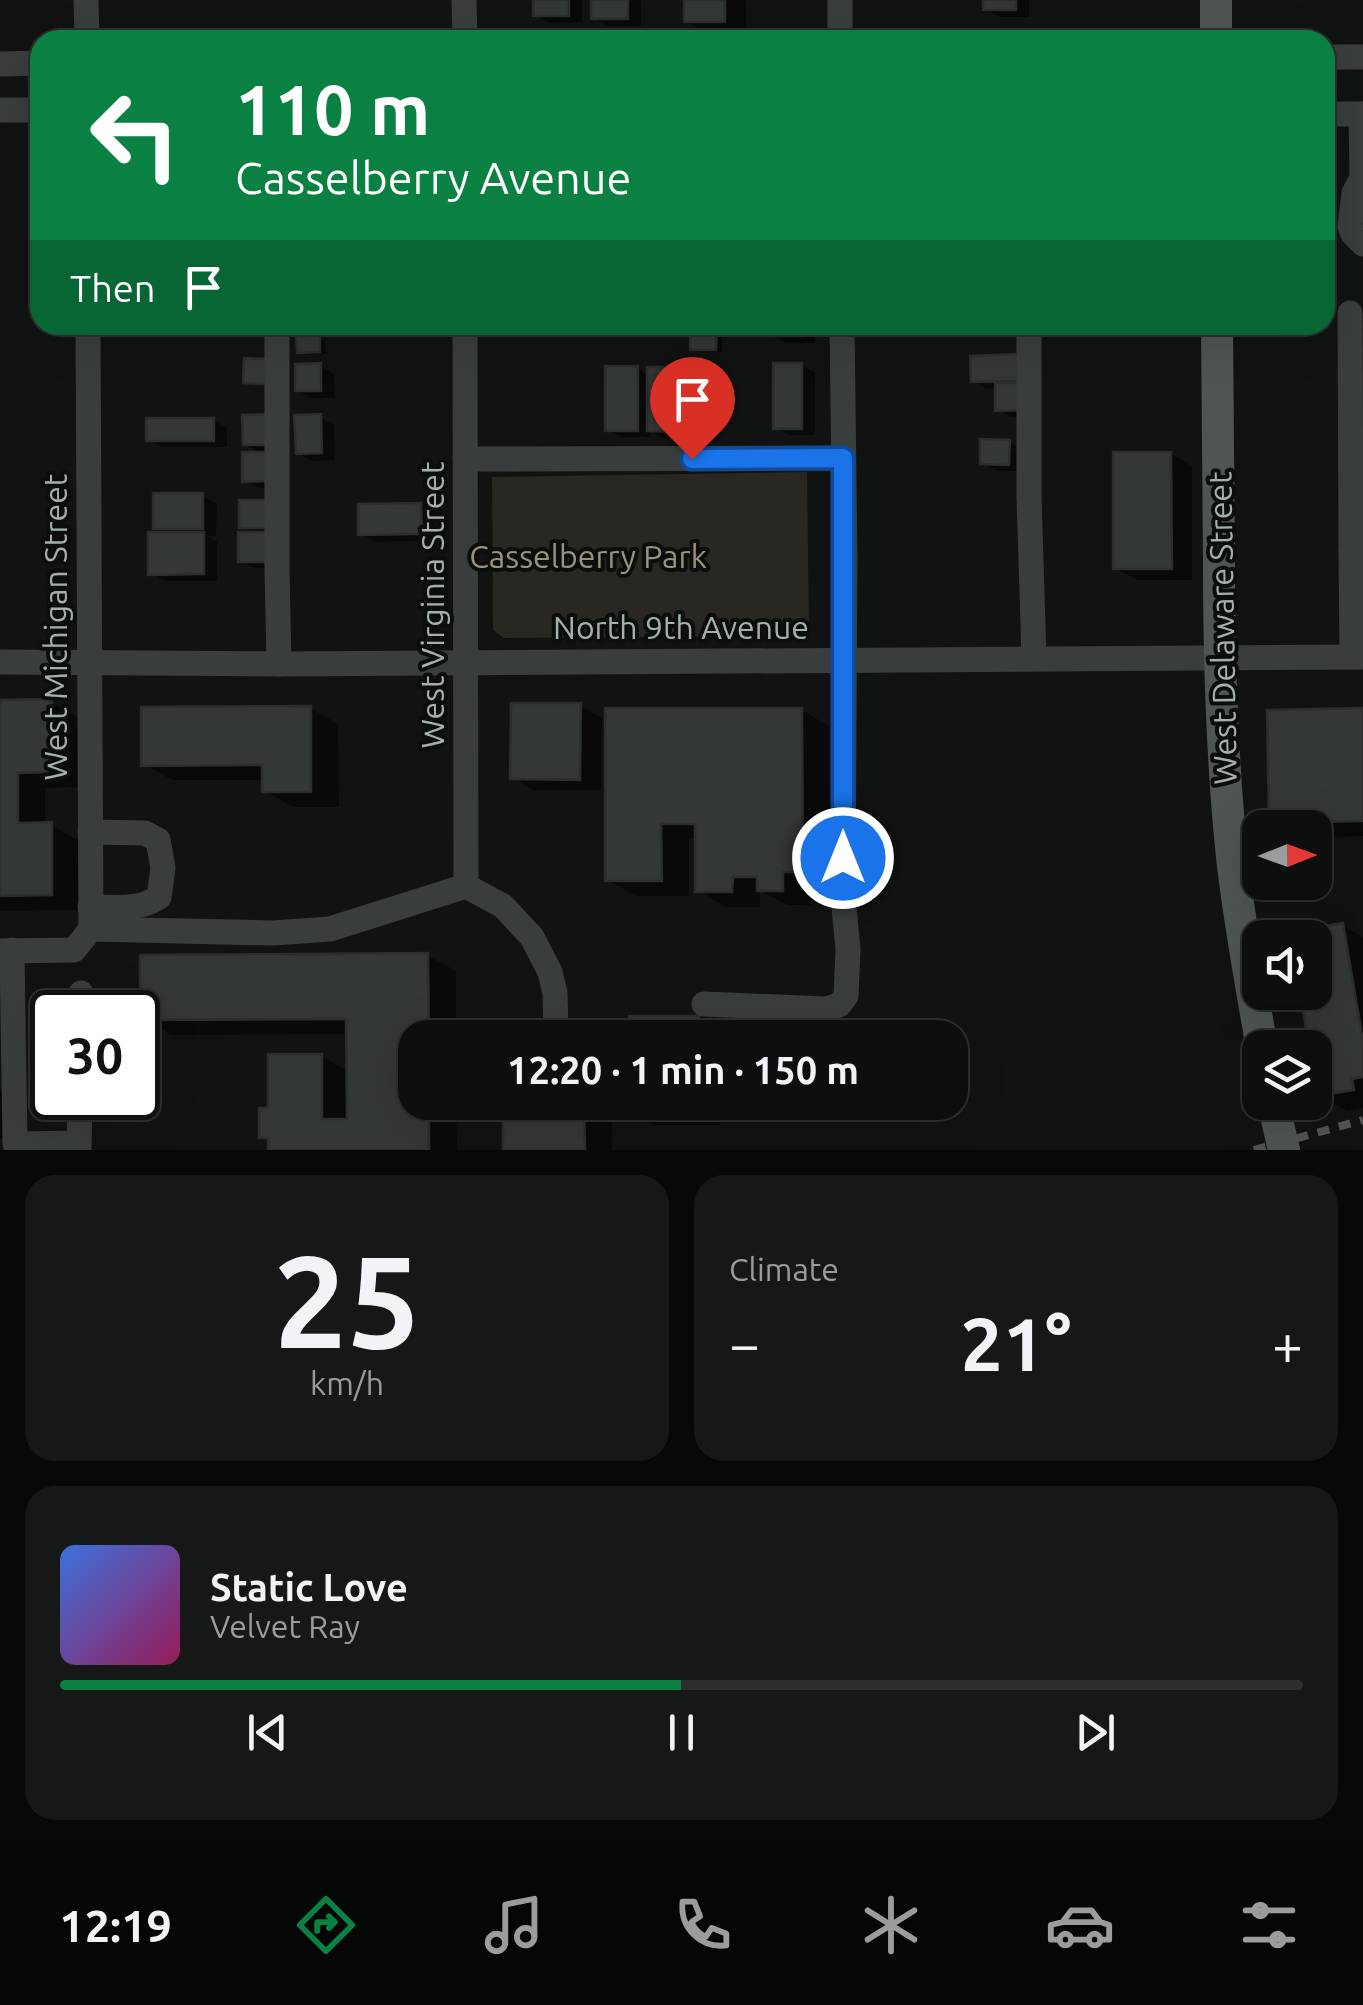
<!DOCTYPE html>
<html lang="en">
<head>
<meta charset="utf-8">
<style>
  body { margin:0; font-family:Ubuntu,sans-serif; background:#161717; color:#f1f3f6; height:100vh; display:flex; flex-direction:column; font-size:38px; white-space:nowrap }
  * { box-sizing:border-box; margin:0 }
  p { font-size:32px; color:#9a9c9e }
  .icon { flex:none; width:55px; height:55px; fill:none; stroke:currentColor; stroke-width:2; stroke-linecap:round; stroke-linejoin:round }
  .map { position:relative; height:1150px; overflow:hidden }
  .sheet { display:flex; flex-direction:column; gap:25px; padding:25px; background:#070808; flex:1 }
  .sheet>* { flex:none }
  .banner { position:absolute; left:30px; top:30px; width:1305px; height:305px; border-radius:30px; box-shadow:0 10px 40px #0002,0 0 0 2px #2d2e2e; background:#0b8043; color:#fff; overflow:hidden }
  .needle { width:65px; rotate:89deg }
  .buttons { position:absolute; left:1242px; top:810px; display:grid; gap:20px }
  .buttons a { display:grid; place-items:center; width:90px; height:90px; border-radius:20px; background:#0d0e0e; box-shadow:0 10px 40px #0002,0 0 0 2px #2d2e2e; font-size:50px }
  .speed { position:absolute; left:30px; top:990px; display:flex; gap:20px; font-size:50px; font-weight:700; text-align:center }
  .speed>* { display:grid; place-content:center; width:130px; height:130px; border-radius:50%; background:#0d0e0e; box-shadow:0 10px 40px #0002,0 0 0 2px #2d2e2e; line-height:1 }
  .speed .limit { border:5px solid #111; border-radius:15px; background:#fff; color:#111 }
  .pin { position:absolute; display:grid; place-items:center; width:85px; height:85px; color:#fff; margin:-102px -42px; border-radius:50% 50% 50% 0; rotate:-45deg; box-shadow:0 0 10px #0007 }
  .pin .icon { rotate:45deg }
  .me { position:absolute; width:110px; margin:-55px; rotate:0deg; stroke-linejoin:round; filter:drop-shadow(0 0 8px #0008) }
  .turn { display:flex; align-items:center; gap:35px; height:210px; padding:0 40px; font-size:45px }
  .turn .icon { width:130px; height:130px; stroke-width:2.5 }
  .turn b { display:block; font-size:70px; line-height:85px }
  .then { display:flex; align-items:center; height:95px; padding:0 40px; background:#0003; gap:20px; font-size:38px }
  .big { font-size:75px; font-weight:700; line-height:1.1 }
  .sheet .tile { flex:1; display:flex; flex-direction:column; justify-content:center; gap:15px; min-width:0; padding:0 35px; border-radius:30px; background:#161717 }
  .sheet .dial { align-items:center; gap:0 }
  .dial b { font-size:130px; line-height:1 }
  .song { display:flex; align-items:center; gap:30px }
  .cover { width:120px; height:120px; border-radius:15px; background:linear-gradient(135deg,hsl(220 70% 55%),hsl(330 70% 35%)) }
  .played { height:10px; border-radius:5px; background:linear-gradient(90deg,#0b8043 50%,#2d2e2e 50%) }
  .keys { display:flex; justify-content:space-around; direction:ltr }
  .heat { display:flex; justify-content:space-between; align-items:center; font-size:55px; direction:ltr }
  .sheet .tiles { flex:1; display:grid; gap:25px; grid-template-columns:1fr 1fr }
  .tile:last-child { grid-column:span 2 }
  .trip { position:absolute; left:398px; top:1020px; width:570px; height:100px; border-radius:30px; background:#0d0e0e; box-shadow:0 10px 40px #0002,0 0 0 2px #2d2e2e; font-weight:700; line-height:100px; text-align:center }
  .tab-bar { display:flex; height:160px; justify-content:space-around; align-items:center; background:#050606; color:#9a9c9e }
  .tab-bar .icon { width:70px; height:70px }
  .tab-bar .current { color:#0b8043 }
  .tab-bar b { font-size:45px; color:#f1f3f6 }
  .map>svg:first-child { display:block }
</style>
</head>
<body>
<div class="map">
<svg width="1363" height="1150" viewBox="0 0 1363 1150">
  <rect width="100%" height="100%" fill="#111212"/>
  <path fill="#292722" d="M807,472L809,636L504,638L493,630L492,477Z"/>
  <g fill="#0007">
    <path d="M535,0H582V22L549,23L536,15Z"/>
    <path d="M593,0H641V26H607L593,18Z"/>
    <path d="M687,0H746V33H708L686,21Z"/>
    <path d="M986,0H1029V17H1000L986,9Z"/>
    <path d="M675,325V334H628L614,326Z"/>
    <path d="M772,325H815V343H786L772,335Z"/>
    <path d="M716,328L722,331V352H699L693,348Z"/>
    <path d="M319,338L325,341L326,354L305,355L299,352Z"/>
    <path d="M1017,357L1035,417H1011L997,409V388L987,389L973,381Z"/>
    <path d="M801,365L815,373V435H789L775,427Z"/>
    <path d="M321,366L334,374L335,398H311L297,390Z"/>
    <path d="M637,369L650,376L681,370L695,378V438H663L651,431V437H621L607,429Z"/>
    <path d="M320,417L334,425L335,460L312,461L298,453Z"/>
    <path d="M245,418L284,451L263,452L282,463V488H259L245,480L264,455L245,444Z"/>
    <path d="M214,420L227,428V447H162L149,439Z"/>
    <path d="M1009,442L1023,450L1022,471H997L983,463Z"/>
    <path d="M1171,454L1192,466V580H1137L1115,568Z"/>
    <path d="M203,496L217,504L216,536H206L217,542V581H165L151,573L167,535L156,528Z"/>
    <path d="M267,503L280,568H254L240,560L255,534L241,526Z"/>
    <path d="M420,505L434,513L435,540L375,542L361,534Z"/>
    <path d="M0,702H51L79,718L80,787L45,788V825H51L79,841L80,910L0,911Z"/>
    <path d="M580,706L602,718L601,790H533L512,777Z"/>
    <path d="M310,708L338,724L339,807H293L265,791V780H172L144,764Z"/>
    <path d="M802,710L830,727V887H811V905H788L760,891V907H726L698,890V839H689V896H636L608,880L607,711Z"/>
    <path d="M1363,711V836L1315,837V828H1282L1271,821Z"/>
    <path d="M1343,925L1363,937V1108L1347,1111L1319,1095L1315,1070V992Z"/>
    <path d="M427,955L456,971V1038H415V1102H456L457,1150H270V1142L261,1137L271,1110L321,1056L349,1072V1034L171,1035L143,1018Z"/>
    <path d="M698,1019L719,1031V1038H631Z"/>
    <path d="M0,1090L17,1100L18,1138H0Z"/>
    <path d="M505,1102H612V1150H506Z"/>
    <path d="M632,1102H720V1125H653L632,1113Z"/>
  </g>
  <g fill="#333735" stroke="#2b2e2d" stroke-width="2.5">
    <rect x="533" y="0" width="36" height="16"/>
    <rect x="591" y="0" width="37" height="19"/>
    <rect x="684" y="0" width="41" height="22"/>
    <rect x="983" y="0" width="33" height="10"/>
    <path d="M690,325H717L716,350H690Z"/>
    <rect x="769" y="325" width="33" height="11"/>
    <path d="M320,335V352L297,353L296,336Z"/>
    <path d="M1018,354V381L971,382L970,356Z"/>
    <path d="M244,358L268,359V384L243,383Z"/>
    <path d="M321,363V391H295V364Z"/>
    <rect x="773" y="363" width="29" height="66"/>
    <rect x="605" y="366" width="33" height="65"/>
    <path d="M647,367H682V432L647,431Z"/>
    <path d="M995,383H1021L1022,410L995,411Z"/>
    <path d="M270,414L271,445H243L242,415Z"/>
    <path d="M321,414L322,453L296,454L294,415Z"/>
    <rect x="146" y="418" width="68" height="23"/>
    <path d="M980,439L1010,440L1009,465L980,464Z"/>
    <path d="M242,452H268L269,481L242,482Z"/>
    <path d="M1113,452H1171L1172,569H1113Z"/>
    <rect x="153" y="493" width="50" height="36"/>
    <rect x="239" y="500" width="29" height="28"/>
    <path d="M421,503L422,534L358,535V504Z"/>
    <path d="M148,532H204V574L148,575Z"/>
    <path d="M238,532H266L267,562H238Z"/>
    <path d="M52,699V772L18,773V823L52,822V895L0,896V700Z"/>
    <path d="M511,703H581L580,780L510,779Z"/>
    <path d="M311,706V792H262V765L141,766V707Z"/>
    <path d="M605,708H802L803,872H783V891H757V877H733L732,892H695V824H661L662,881H605Z"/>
    <path d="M1363,708V821L1269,823L1267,710Z"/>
    <path d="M1343,923L1363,1041V1077L1352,1079L1354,1090L1317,1096L1315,1048H1309L1300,992H1315V938H1290V932Z"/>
    <path d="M428,953L429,1038H415V1102H429V1150H268V1138H259V1108H268V1054H322V1119H347L346,1019L140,1020V955Z"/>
    <rect x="629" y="1016" width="70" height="22"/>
    <path d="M503,1102H584L585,1150H503Z"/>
    <rect x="629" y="1102" width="70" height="12"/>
  </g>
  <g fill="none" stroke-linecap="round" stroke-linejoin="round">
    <g stroke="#393e3c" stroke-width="25">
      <path d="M86,0L87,40"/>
      <path d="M464,0L465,40"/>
      <path d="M840,0V40"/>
      <path d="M1325,57H1363"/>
      <path d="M0,64L40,63"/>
      <path d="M0,110H40"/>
      <path d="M1325,114H1363"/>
      <path d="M1361,114L1362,178L1354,193L1350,226L1353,234L1363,244"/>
      <path d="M1350,313L1351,551"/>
      <path d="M88,325L91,929"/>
      <path d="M277,325V568L279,664"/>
      <path d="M465,325L466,886"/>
      <path d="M1029,325V496L1034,658"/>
      <path d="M465,459L843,458"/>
      <path d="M1352,657L1351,551H1363"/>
      <path d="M0,662L279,664L1363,657"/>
      <path d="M90,832L145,833L158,840L163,868L159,897C139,911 114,907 90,907"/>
      <path d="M91,929L273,933L330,929L466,886L503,906L532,937L550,972L555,993L556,1030"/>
      <path d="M12,950L15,1144L79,1143"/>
      <path d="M0,951L74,950L91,929"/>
      <path d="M704,1004L826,1009L839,1005L846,996L848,949L843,897L845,557L842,325"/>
      <path d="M81,1012V993"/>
      <path d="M79,1150L80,1098"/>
    </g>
    <g stroke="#4f5552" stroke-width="32">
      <path d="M1216,0V40"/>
      <path d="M1217,325L1219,565"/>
    </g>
    <path stroke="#4f5652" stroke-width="8" stroke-dasharray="12 10" stroke-linecap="butt" d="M1254,1150L1363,1120"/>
    <g stroke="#4f5552" stroke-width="32">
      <path d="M1219,565C1219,663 1222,760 1232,857C1239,921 1251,984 1262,1048"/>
      <path d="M1273,1102L1284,1150"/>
    </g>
  </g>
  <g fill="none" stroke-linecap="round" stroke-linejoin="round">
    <defs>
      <path id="route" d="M692,459L843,458V858"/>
    </defs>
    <use href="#route" stroke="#114b97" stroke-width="25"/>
    <use href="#route" stroke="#1a73e8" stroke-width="18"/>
  </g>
  <g text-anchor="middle" stroke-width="8" stroke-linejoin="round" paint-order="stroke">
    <g font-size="32" fill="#9b927c" stroke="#0c0d0d">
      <text x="588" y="568">Casselberry Park</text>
    </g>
    <g font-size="32" fill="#a4b1a8" stroke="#0c0d0d">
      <text transform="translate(433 605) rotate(-90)" y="11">West Virginia Street</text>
      <text transform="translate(56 627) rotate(-90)" y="11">West Michigan Street</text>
      <text x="681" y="639">North 9th Avenue</text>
      <text transform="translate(1223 628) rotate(-91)" y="11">West Delaware Street</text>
    </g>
  </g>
</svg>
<div class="buttons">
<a><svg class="needle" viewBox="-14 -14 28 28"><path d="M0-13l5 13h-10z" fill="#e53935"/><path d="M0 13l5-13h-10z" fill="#9a9c9e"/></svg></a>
<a><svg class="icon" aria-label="sound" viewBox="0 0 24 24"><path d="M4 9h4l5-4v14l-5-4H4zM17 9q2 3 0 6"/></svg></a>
<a><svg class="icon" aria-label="layers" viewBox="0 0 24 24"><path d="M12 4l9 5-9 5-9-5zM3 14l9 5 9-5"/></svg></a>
</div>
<div class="speed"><div class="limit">30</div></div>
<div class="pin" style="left:692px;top:459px;background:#d93025"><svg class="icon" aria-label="arrive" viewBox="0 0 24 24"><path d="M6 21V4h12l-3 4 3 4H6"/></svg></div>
<svg class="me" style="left:843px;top:858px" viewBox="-20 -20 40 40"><circle r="17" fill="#1a73e8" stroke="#fff" stroke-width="3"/><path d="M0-11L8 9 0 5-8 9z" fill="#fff"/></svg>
<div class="trip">12:20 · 1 min · 150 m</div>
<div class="banner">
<div class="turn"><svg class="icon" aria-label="left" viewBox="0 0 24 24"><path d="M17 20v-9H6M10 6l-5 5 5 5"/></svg><div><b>110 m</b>Casselberry Avenue</div></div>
<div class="then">Then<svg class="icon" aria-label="arrive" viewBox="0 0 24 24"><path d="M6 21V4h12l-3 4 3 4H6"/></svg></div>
</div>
</div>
<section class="sheet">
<div class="tiles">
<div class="tile dial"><b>25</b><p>km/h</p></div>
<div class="tile"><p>Climate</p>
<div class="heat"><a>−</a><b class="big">21°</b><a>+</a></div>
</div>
<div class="tile">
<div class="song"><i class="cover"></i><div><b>Static Love</b><p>Velvet Ray</p></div></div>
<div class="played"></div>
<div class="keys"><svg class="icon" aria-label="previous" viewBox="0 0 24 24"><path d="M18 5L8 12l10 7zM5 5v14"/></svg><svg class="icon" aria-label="pause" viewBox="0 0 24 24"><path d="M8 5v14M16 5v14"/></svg><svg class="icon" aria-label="next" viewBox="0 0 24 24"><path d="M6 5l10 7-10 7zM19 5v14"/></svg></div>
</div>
</div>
</section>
<nav class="tab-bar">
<b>12:19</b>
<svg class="icon current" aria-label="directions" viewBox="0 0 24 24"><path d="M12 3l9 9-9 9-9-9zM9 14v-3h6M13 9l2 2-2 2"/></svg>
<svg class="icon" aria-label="music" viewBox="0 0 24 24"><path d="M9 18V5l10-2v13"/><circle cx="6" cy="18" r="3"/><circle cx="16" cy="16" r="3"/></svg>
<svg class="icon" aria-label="phone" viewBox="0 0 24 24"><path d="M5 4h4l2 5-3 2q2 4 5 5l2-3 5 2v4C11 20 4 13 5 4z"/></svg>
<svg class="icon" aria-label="climate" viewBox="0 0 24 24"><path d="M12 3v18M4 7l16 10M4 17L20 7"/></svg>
<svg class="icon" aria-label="car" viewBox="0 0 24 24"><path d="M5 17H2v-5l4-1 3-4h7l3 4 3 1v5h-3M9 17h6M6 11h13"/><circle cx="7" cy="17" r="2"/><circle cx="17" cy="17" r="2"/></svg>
<svg class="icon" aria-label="filters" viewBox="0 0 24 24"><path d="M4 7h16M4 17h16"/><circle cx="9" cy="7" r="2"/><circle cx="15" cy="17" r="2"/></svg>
</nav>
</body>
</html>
